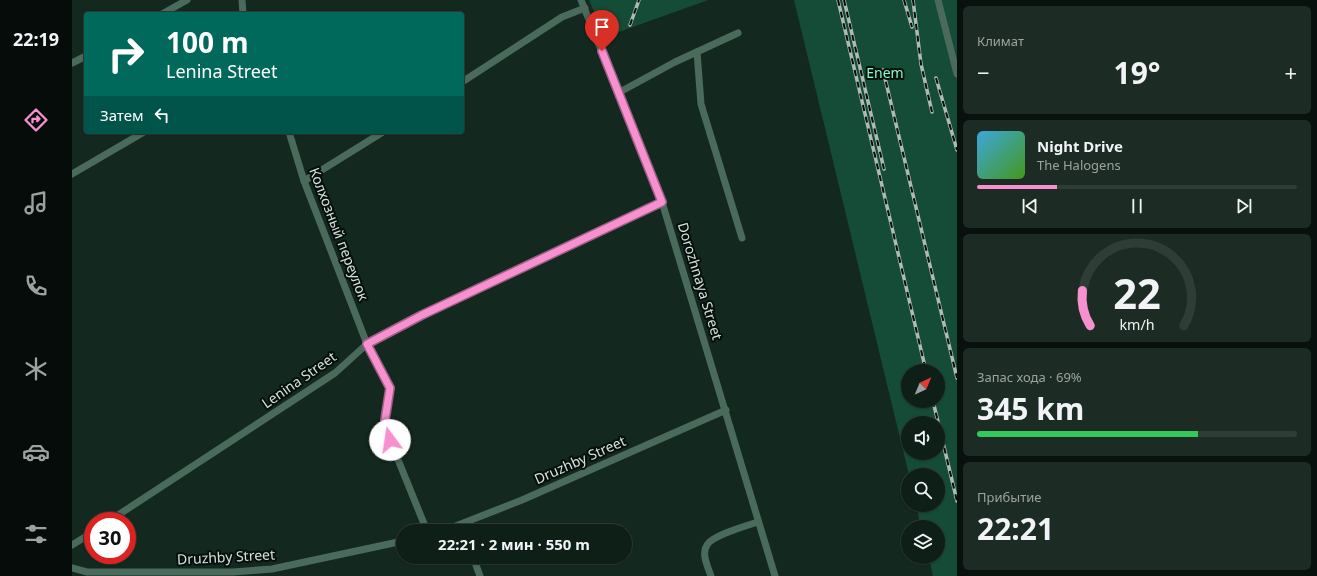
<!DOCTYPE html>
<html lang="ru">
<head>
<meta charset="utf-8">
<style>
  body { margin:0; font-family:"Noto Sans",sans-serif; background:#1c2c24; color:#f1f3f6; height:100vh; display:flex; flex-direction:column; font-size:15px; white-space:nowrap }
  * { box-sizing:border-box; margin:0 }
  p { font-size:13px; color:#9ba2a1 }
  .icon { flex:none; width:22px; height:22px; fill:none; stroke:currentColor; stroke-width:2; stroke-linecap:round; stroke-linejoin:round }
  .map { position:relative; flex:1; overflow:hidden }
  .side { display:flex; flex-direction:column; gap:6px; padding:6px; background:#08110d; width:360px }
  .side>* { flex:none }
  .guide { position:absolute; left:12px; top:12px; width:380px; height:122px; border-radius:4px; box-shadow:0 1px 3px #0004,0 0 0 1px #2e3d36; background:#00695c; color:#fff; overflow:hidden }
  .needle { width:26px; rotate:44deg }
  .controls { position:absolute; left:829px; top:364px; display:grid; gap:8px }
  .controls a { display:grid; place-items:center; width:44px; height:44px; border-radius:50%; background:#0e1f17; box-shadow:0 1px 3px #0004,0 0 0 1px #2e3d36; font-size:20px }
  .speed { position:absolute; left:12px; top:512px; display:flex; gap:8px; font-size:20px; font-weight:700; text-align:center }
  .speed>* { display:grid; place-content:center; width:52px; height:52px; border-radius:50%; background:#0e1f17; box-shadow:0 1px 3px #0004,0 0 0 1px #2e3d36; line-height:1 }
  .speed .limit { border:6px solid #d22; background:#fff; color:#111 }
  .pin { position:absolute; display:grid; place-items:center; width:34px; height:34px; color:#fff; margin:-41px -17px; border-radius:50% 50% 50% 0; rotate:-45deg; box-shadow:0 0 4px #0007 }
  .pin .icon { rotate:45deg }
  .me { position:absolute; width:44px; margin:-22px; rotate:346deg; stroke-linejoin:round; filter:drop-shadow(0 0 3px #0008) }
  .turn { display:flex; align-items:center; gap:14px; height:84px; padding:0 16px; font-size:18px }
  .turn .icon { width:52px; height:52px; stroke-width:2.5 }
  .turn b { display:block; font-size:28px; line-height:34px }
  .then { display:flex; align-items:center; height:38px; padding:0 16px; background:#0003; gap:8px; font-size:15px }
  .big { font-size:30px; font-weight:700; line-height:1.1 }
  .side .tile { flex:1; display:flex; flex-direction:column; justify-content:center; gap:6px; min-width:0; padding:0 14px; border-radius:6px; background:#1c2c24 }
  .side .dial { align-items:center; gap:0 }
  .dial svg { height:104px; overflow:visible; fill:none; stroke:#2e3d36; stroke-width:7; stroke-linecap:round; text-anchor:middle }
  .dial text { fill:#f1f3f6; stroke:none }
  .song { display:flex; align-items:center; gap:12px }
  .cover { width:48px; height:48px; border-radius:6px; background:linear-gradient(135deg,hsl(200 70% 55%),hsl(100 70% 35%)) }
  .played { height:4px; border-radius:2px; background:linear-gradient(90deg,#f790ce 25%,#2e3d36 25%) }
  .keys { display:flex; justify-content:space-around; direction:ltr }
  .heat { display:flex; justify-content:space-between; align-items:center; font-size:22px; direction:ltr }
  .charge { height:6px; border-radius:3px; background:linear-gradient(90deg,#34c759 69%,#2e3d36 0) }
  .trip { position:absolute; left:324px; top:524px; width:236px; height:40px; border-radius:20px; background:#0e1f17; box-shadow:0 1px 3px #0004,0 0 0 1px #2e3d36; font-weight:700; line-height:40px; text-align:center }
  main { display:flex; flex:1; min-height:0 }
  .dock { display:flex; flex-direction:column; width:72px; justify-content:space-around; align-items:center; background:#060c09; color:#9ba2a1 }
  .dock .icon { width:28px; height:28px }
  .dock .selected { color:#f790ce }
  .dock b { font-size:18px; color:#f1f3f6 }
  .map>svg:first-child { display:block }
</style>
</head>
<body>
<main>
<nav class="dock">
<b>22:19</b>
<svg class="icon selected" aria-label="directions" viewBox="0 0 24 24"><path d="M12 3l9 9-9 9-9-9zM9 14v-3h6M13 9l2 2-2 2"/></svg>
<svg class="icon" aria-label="music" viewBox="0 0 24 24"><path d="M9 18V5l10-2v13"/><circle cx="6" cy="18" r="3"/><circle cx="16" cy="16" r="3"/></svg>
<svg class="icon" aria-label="phone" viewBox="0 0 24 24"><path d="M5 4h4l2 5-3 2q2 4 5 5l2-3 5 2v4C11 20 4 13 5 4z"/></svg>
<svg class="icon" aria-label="climate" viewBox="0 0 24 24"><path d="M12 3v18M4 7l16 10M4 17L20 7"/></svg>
<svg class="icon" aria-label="car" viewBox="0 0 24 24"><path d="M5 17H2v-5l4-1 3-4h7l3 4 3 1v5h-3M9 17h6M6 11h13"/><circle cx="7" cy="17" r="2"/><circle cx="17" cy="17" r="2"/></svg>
<svg class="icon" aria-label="filters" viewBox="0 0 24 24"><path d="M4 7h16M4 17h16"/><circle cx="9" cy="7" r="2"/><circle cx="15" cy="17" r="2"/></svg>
</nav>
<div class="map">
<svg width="885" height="576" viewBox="0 0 885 576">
  <rect width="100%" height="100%" fill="#13291f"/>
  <g fill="#154c37" fill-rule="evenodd">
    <path d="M517,0H636L533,37Z"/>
    <path d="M722,0H885V576H861L857,557H866V527H849L844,505H866V475H837ZM836,371H866V401H836ZM836,423H866V453H836Z"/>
  </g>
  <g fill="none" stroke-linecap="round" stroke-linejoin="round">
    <g stroke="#4a6b5c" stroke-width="7">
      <path d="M170,0L171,14"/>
      <path d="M509,0L590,202L703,576"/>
      <path d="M866,0L885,74"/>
      <path d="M90,14L115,0"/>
      <path d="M625,52L629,104L670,238"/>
      <path d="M0,63L14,56"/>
      <path d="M390,82L490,17L513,8"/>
      <path d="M546,93L603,62L666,33"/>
      <path d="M217,132L232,181L295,344L318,388L313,420L318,440L355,531"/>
      <path d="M0,174L72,132"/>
      <path d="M232,181L311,132"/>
      <path d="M37,521L263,373L295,344L350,315L590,202"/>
      <path d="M371,531L450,500L654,410"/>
      <path d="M0,545L21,532"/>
      <path d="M401,557L408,576"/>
      <path d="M0,568L15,572H161L200,569L331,541"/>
      <path d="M639,576C636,567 629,554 635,545C641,535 674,526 686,522"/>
    </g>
    <defs>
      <g id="rail">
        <path d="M766,0L854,371"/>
        <path d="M772,0L812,169"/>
        <path d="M832,0L840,27"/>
        <path d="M841,0L849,64L860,112"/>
        <path d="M558,25L567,0"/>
        <path d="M811,70L885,378"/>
        <path d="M864,78L885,150"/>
        <path d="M861,401L885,501"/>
      </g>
    </defs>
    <use href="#rail" stroke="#acbcb4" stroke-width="3.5"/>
    <use href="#rail" stroke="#060f0b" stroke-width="2" stroke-dasharray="6" stroke-linecap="butt"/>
  </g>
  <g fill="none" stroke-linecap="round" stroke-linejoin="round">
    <defs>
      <path id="route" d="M318,440L313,420L318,388L295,344L350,315L590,202L530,51"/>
    </defs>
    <use href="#route" stroke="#a15e86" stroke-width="10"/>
    <use href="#route" stroke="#f790ce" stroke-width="7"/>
  </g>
  <g text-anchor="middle" stroke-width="4" stroke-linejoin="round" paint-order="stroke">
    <g font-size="14" fill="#83fbc8" stroke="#060f0b">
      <text x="813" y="78">Enem</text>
    </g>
    <g font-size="14" fill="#d4e2db" stroke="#060f0b">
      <text transform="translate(267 234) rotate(69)" y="5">Колхозный переулок</text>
      <text transform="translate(628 281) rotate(73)" y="5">Dorozhnaya Street</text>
      <text transform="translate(227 380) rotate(-35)" y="5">Lenina Street</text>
      <text transform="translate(508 460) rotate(-24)" y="5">Druzhby Street</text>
      <text transform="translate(154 557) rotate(-3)" y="5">Druzhby Street</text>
    </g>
  </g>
</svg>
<div class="controls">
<a><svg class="needle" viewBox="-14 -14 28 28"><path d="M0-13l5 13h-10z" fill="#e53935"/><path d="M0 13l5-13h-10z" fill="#9ba2a1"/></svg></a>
<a><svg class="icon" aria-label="sound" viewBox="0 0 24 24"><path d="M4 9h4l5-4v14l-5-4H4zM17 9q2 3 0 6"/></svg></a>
<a><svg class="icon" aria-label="search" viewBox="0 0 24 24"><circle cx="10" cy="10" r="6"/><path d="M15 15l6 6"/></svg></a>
<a><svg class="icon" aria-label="layers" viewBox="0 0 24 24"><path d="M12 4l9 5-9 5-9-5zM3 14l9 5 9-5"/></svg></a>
</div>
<div class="speed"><div class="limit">30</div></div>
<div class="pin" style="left:530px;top:51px;background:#d93025"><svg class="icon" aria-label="arrive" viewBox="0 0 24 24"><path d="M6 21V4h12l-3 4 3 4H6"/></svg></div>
<svg class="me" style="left:318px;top:440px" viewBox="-20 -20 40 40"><circle r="19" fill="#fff"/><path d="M0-13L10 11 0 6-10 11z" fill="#f790ce"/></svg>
<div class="trip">22:21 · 2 мин · 550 m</div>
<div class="guide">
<div class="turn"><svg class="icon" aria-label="right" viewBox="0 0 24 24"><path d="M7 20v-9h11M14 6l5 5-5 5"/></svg><div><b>100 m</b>Lenina Street</div></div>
<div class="then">Затем<svg class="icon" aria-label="left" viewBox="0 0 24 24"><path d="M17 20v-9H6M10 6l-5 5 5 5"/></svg></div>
</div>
</div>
<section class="side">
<div class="tile"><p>Климат</p>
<div class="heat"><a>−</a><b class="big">19°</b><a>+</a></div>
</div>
<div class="tile">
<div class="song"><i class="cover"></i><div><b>Night Drive</b><p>The Halogens</p></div></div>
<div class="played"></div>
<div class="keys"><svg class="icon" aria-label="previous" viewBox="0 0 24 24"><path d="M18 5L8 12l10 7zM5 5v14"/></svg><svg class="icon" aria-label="pause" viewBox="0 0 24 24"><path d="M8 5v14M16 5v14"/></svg><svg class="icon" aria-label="next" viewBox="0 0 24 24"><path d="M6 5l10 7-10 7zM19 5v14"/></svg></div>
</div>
<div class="tile dial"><svg viewBox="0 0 100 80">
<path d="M14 69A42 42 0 1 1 86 69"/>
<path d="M14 69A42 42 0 0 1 8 42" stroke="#f790ce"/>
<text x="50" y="56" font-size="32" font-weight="700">22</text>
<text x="50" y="72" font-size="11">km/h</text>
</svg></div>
<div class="tile"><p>Запас хода · 69%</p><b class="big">345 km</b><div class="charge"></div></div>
<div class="tile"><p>Прибытие</p><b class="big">22:21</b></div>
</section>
</main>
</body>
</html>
